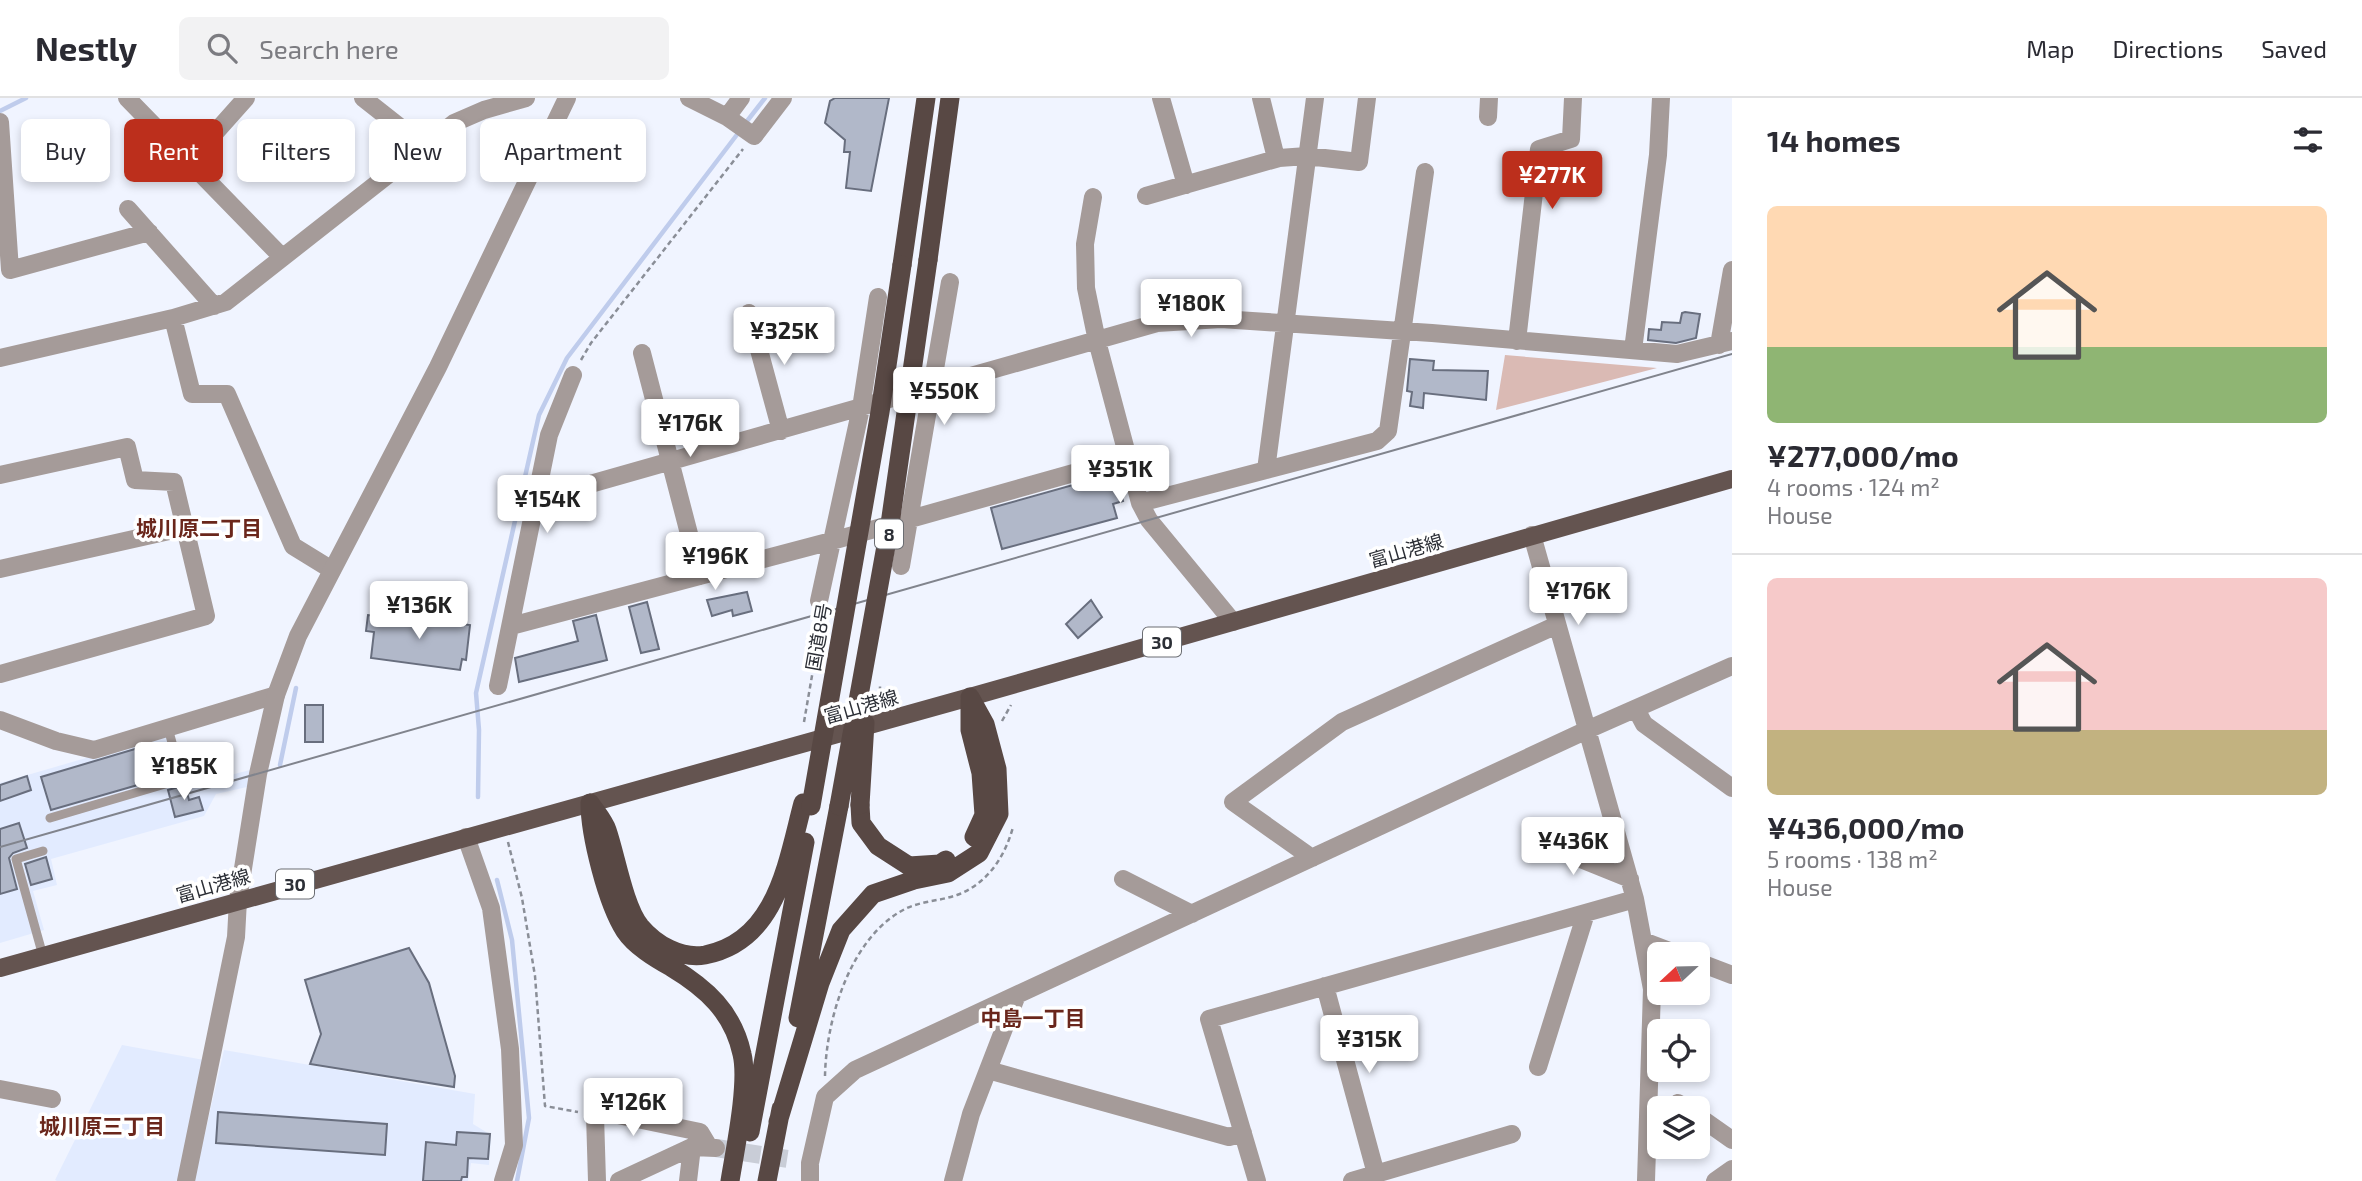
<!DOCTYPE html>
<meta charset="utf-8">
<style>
:root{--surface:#fff;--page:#f2f2f3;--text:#2b2b33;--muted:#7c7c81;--line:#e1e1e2;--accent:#bc2f1c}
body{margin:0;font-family:"Exo 2","Noto Sans JP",sans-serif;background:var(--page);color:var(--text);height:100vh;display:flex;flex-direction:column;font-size:26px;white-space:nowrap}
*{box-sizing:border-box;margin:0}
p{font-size:23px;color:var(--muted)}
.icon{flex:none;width:38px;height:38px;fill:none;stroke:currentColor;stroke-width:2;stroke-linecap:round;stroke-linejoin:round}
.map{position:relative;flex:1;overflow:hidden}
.details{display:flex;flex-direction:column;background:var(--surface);width:630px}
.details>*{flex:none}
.hud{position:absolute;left:21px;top:21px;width:665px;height:63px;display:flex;gap:14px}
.needle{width:46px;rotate:248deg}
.buttons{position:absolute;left:1647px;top:844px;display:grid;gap:14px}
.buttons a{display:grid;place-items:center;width:63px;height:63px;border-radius:10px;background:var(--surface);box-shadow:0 4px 10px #0003;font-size:35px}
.price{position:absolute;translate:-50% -60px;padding:0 16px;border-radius:7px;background:#fff;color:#222;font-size:23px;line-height:46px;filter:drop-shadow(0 2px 4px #0008)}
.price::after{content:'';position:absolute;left:50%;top:42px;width:21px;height:16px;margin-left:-10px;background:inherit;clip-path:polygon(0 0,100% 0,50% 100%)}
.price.active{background:var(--accent);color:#fff}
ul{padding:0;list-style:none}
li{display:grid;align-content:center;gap:14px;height:371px;padding:0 35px}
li+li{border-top:2px solid var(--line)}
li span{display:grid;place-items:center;height:217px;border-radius:10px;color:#555}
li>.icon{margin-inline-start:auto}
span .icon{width:126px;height:126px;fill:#fffc;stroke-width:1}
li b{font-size:30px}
h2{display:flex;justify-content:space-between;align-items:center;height:84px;padding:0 35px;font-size:30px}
.chip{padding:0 24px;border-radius:10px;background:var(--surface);box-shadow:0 4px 10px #0003;font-size:24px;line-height:63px}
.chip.active{background:var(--accent);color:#fff}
header{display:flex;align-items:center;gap:42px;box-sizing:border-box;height:98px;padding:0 35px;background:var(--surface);border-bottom:2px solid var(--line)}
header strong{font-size:33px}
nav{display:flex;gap:38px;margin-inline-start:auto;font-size:24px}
.search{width:490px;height:63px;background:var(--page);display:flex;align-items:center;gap:18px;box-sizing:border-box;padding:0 24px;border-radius:10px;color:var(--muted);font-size:26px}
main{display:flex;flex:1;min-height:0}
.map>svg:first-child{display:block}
</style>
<header>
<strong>Nestly</strong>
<div class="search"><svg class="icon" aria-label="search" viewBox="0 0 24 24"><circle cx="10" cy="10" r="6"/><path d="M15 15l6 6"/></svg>Search here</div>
<nav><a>Map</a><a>Directions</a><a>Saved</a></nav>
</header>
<main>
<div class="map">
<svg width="1732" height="1083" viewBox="0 0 1732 1083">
<rect width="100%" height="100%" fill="#f0f4ff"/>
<path fill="#e2ebff" d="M172 635 188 688 250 672 247 689 216 696 204 718 51 761 57 787 33 793 44 832 0 845V685Z
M122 947 204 962 178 1083H57L55 1082Z
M224 952 475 996 473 1026 491 1037 489 1067 471 1065 468 1083H194Z"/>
<path fill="#dabab4" d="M1505 257 1657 270 1496 312Z"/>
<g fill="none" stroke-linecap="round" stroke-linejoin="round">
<path stroke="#bfccec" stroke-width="4.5" d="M0 13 26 0
M744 27 765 0
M280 667 296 590
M478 699 479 632 476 595 539 317 567 260 739 34
M497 782 512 842 529 1020 517 1083"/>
</g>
<path fill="#b1b8c9" stroke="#686e7e" stroke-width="2" d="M835 0H889L871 93 846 90 850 54H844L845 42 825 25 830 3Z
M1685 214 1700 216 1696 240 1676 245 1648 242 1649 231 1661 232 1662 224 1680 225 1682 215Z
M1410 261 1434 263 1433 272 1488 273 1486 302 1424 295 1423 310 1410 308 1412 294 1407 293Z
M1105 378 1108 390 1119 387 1123 403 1113 406 1117 420 1002 451 991 410Z
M747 494 752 513 733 518 732 512 712 518 707 502Z
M1091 502 1102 519 1078 540 1066 526Z
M647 504 659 551 641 555 629 509Z
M377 515 470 527 466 562 462 561 460 572 371 560 374 534 366 533 368 517 377 518Z
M596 517 607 562 519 584 515 560 578 543 573 523Z
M305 607H323V644H305Z
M145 648 155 682 51 712 41 679Z
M27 678 31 692 0 703V687Z
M185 687 189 702 199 699 203 712 175 719 168 692Z
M19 725 27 750 13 755 9 760 17 791 0 796V731Z
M46 759 52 781 31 787 25 766Z
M409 850 429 885 455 978 454 989 310 966 321 936 305 882Z
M218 1014 387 1026 385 1057 216 1045Z
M457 1034 490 1036 488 1061 468 1060 467 1079H462L461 1083H423L426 1044 456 1047Z"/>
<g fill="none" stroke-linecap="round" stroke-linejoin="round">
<path stroke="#c9cdd7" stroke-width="18" stroke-dasharray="18 9" stroke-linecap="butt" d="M716 1050 794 1062"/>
<path stroke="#8a8e97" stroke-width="2.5" stroke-dasharray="5 3.5" stroke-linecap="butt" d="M581 262 591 245 743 51
M880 602V588
M1002 623 1011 607
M804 624 818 543 824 544
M508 744 522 800 535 878 545 1008 578 1014
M825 978C826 922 850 839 905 811 921 803 940 803 957 797 987 786 1005 759 1013 729"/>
<path stroke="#a59b99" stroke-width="9" d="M50 720 182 681 168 630
M43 858 16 761 43 753"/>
<path stroke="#a59b99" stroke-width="18" d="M127 0 281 158
M363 0 424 48
M689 0 727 19 754 38 783 0
M1161 0 1186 87
M1261 0 1276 60
M727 19 741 0
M1488 19 1489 0
M0 24 10 172 149 134
M189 64 246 0
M1146 98 1279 60 1307 58 1359 64 1367 0
M1093 99 1085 146 1086 190 1097 243 1140 405 1149 422 1233 524
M128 111 214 208
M749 215 781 333
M173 220 192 296H227L293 448 332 472
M1517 243 1539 51 1571 41 1573 0
M1719 247 1732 172
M1633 252 1658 57 1661 0
M642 255 700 478
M0 260 173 220 226 204 454 25 484 12 526 0
M1266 372 1315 0
M0 377 127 349 135 382 174 384 206 518 0 576
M534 402 1157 225 1221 221 1432 235 1677 256 1732 243
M1140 405 1377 343 1388 333 1425 74
M1532 437 1635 801 1652 891 1646 1083
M901 468 950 184
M0 471 187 429
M819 503 861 310 878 199
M511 528 839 441 1127 360
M498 588 549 337 573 277
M1636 611 1644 626 1732 690
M0 622 56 643 94 652 276 597
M466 739 491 810 510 951 514 1047 503 1083
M1531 741 1630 781
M1312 760 1233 704 1342 624 1557 527
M1123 781 1192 816
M1643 843 1677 856
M1698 864 1732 877
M1325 888 1376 1076
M1538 969 1586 815
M988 972 1229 1039 1243 1035
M0 991 52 1001
M1678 1005 1685 1010
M1698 1018 1732 1042
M186 1083 236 839 238 802
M597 1083 595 1017 613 1016 700 1034 709 1049
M619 1083 692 1049 716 1050
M688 1083 692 1049
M810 1083V1065L825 999 855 972 1587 632 1732 568
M953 1083 971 1016 1017 897
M1257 1083 1209 921 1635 801
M1352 1083 1512 1036
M1715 1083 1732 1071"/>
<path stroke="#a59b99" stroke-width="18" d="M238 802 258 676 276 597 298 538 438 269 567 0"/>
<path stroke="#645450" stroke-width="18" d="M0 870 970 599 1732 381"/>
<path stroke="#584844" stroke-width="19" d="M928 162 950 0
M902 167 926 0
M970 602V632L981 675 984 717 974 739
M590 705C590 737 607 805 625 833 635 848 655 860 671 869 706 890 733 914 742 956 749 985 735 1052 730 1083
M590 705C596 714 604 723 607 732 616 758 624 808 640 828 656 847 681 861 705 857 777 843 787 765 803 705
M860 707 861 725 878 748 909 768 940 766 946 762
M798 920 839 708
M778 1024 820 885 841 832 873 796 914 782 948 775 979 755 999 716 997 671 985 626 970 599
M750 1034 805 744
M767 1083 781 1011"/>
<path stroke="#81848d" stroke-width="2" d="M0 749 1732 256"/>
<path stroke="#584844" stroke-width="19" d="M860 707 865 625
M811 708 880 314 902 167
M839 708 890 426 928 162"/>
</g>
<g text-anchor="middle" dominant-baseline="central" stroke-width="7" stroke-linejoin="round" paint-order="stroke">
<g fill="#fff" stroke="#6b6d72" stroke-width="2">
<rect x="875" y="421.5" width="28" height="29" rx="5"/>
<rect x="1143" y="529.5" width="38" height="29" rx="5"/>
<rect x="276" y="771.5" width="38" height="29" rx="5"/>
</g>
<g font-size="18" font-weight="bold" fill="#2c2f36">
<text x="889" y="436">8</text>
<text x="1162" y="544">30</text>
<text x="295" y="786">30</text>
</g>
<g font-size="19" fill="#2c2f36" stroke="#fff">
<text transform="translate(1406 452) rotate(-16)">富山港線</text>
<text transform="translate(818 539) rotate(-80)">国道8号</text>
<text transform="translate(861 608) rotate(-16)">富山港線</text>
<text transform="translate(213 787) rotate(-16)">富山港線</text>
</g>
<g font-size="21" font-weight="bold" fill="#6a261b" stroke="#fff">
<text x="199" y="429">城川原二丁目</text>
<text x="1033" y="919">中島一丁目</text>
<text x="102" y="1027">城川原三丁目</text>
</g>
</g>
</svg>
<div class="buttons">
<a><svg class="needle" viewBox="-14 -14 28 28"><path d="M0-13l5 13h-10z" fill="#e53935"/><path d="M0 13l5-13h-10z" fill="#7c7c81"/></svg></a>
<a><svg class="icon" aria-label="locate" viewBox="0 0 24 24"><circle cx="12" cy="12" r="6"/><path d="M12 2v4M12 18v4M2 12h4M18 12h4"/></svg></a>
<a><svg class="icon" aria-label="layers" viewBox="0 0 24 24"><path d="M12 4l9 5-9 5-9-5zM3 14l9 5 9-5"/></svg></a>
</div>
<b class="price active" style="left:1552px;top:113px">¥277K</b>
<b class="price" style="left:1191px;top:241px">¥180K</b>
<b class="price" style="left:784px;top:269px">¥325K</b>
<b class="price" style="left:944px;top:329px">¥550K</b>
<b class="price" style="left:690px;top:361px">¥176K</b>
<b class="price" style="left:1120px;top:407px">¥351K</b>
<b class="price" style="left:547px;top:437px">¥154K</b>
<b class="price" style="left:715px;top:494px">¥196K</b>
<b class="price" style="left:1578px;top:529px">¥176K</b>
<b class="price" style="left:419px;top:543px">¥136K</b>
<b class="price" style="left:184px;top:704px">¥185K</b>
<b class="price" style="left:1573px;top:779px">¥436K</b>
<b class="price" style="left:1369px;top:977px">¥315K</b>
<b class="price" style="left:633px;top:1040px">¥126K</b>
<div class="hud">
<a class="chip">Buy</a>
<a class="chip active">Rent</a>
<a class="chip">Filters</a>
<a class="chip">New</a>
<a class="chip">Apartment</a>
</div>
</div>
<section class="details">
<h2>14 homes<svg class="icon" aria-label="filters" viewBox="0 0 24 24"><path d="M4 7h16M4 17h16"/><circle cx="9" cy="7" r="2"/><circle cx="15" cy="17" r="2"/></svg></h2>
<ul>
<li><span style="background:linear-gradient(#ffd9b3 65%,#8fb573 0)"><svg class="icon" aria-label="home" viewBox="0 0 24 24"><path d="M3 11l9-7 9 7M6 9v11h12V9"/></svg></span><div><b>¥277,000/mo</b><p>4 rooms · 124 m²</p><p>House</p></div></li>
<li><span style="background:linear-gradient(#f6c9c9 70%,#c2b280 0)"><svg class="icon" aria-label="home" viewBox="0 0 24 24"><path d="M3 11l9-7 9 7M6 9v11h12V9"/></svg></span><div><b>¥436,000/mo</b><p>5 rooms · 138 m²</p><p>House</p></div></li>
</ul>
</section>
</main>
